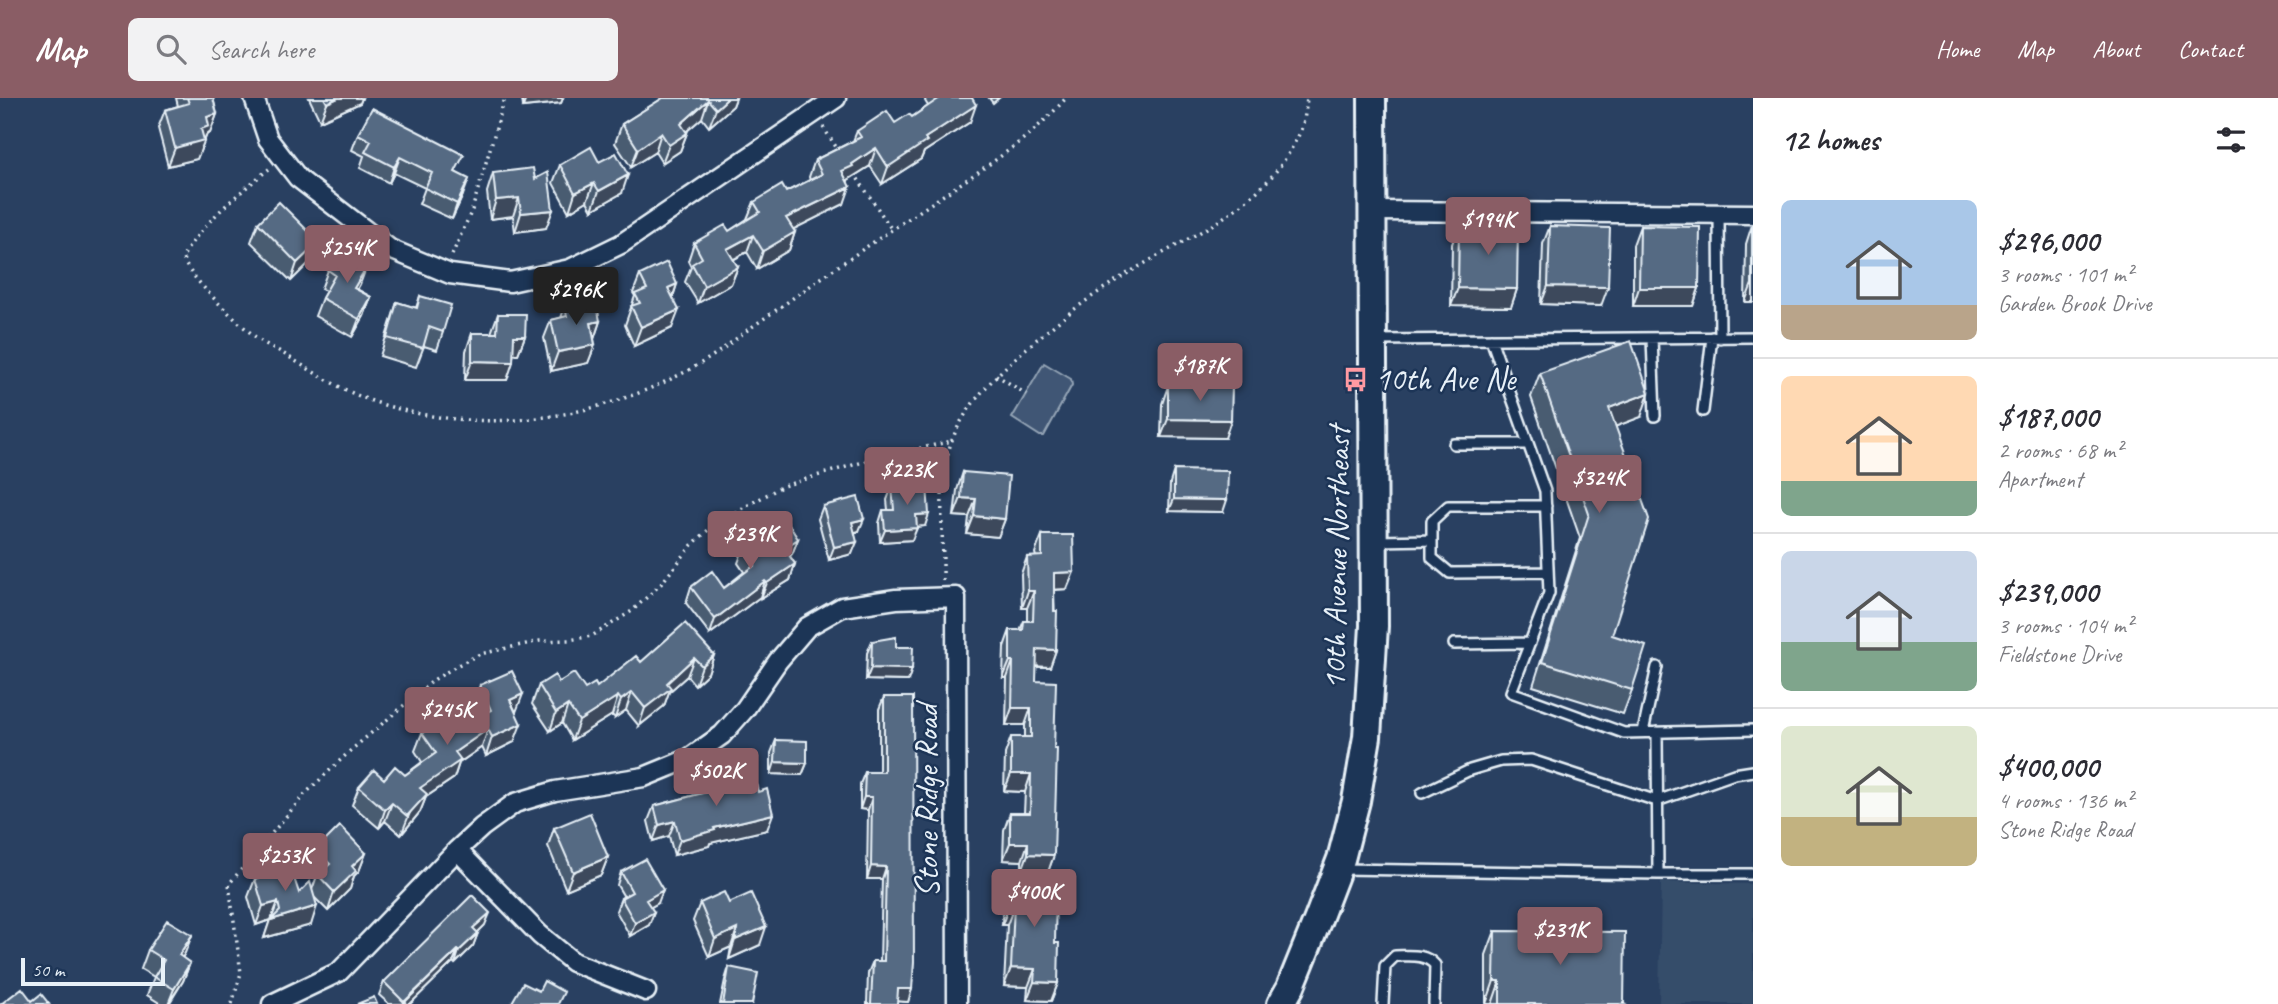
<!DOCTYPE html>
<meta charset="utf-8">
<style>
:root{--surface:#fff;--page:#f2f2f3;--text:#2b2b33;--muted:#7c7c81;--line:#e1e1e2;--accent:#8a5d65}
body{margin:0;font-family:Caveat,sans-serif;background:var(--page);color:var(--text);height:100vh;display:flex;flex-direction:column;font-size:26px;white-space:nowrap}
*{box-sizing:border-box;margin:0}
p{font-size:23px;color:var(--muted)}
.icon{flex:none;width:38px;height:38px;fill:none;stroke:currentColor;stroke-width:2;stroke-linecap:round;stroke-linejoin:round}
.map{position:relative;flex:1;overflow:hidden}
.drawer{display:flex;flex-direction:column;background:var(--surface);width:525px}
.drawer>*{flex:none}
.scale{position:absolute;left:21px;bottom:18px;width:144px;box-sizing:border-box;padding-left:7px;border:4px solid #e8f1f8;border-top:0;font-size:19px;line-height:24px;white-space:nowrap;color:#e8f1f8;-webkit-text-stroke:5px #1d3557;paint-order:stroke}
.price{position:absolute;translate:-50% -60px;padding:0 16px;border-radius:7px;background:var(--accent);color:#fff;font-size:23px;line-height:46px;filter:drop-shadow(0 2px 4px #0008)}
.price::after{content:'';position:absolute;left:50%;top:42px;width:21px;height:16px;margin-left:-10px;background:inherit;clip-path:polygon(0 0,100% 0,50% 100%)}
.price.active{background:#222;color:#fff}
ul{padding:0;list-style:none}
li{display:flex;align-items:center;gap:21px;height:175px;padding:0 28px}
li+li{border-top:2px solid var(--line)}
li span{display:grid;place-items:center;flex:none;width:196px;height:140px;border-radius:10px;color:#555}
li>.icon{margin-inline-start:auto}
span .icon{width:84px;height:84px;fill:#fffc;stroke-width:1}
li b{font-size:30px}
h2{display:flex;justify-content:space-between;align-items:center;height:84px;padding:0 28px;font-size:30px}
header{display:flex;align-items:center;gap:42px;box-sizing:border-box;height:98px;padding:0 35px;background:var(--accent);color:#fff}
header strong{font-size:33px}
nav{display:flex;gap:38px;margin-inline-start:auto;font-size:24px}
.search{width:490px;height:63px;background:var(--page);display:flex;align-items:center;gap:18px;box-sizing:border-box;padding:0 24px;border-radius:10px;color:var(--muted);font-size:26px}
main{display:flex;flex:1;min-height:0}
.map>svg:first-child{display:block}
</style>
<header>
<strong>Map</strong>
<div class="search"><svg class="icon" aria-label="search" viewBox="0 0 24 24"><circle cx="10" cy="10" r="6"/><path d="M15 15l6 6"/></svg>Search here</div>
<nav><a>Home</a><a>Map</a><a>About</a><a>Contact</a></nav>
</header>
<main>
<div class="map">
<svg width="1753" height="906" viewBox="0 0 1753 906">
<rect width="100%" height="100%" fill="#294061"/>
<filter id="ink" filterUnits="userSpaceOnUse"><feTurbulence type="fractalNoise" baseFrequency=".0143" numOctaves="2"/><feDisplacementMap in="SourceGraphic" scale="14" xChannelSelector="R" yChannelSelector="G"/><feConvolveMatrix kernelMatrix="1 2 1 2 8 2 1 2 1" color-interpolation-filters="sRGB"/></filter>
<g filter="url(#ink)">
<path fill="#364d6b" d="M1661 784 1753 786V906H1659Z"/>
<path fill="#415774" stroke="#94a4b6" stroke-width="2" d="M1044 265 1071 281 1072 287 1044 338H1040L1012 320Z"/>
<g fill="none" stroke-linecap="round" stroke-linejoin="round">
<defs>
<path id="lane" d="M1719 116 1720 240
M1652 240 1655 318
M1491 241 1545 393 1549 495 1511 594 1624 635 1753 632
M1375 242 1753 239
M1703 313 1712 239
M1454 346H1528
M1546 408H1448L1432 423V460L1450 475 1548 474
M1377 443 1431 442
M1454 546 1530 545
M1643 634 1657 569
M1657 634 1658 776
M1422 695 1470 672 1501 663 1531 662 1657 703 1734 676 1753 673
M1342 771 1658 776H1753
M1383 906 1385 868 1395 858C1409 858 1425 855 1435 867L1434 906"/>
<path id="street" d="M254 0 268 41 298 80 390 151 450 176 510 184 570 171 621 146 836 0
M1373 113 1753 116
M457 752 540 837 573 864 646 893
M272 906 339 874 457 752 482 729 515 705 555 693 644 679 688 661 722 637 745 611 778 563 807 529 842 509 896 501 956 499 957 906"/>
<path id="secondary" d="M1281 906 1290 890 1318 821 1341 761 1356 703 1367 639 1374 528 1372 0"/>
</defs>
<use href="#lane" stroke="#e8f1f8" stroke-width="14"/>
<use href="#street" stroke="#e8f1f8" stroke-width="23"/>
<use href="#secondary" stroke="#e8f1f8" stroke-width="32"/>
<path stroke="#e8f1f8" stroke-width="3.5" stroke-dasharray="2 5" stroke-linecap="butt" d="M823 29 840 55
M269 71C241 93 199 128 183 159 183 174 246 233 261 243 267 247 273 250 279 253 309 271 340 292 372 303 482 341 604 322 703 264 718 255 732 244 746 233 781 209 815 184 850 160 884 137 917 115 951 92 993 64 1032 39 1066 0
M854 75 892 132
M452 157 472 112 505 0
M996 277 1026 296
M943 482C944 436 936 389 951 345 962 314 987 286 1011 264 1046 232 1084 202 1125 177 1183 141 1252 115 1289 55 1294 46 1300 36 1303 26 1305 18 1306 9 1307 0
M232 906 241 875 229 786 305 696 350 653 435 581 458 567 480 556 540 543 569 542 592 538 632 513 661 486 692 447 717 424 783 388 873 361 952 343"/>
<use href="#lane" stroke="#1d3557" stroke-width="9"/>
<use href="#street" stroke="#1d3557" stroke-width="18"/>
<use href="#secondary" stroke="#1d3557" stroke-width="26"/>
</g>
<path fill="#495b71" stroke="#e8f1f8" stroke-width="2" d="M176 0H213L217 16 210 35 207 36 197 61 168 68 158 30 165 12 178 8Z
M309 0H362L360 5 320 23Z
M522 0H563L561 5 523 9Z
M663 0H736L733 8 709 29 702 20 686 34 687 35 680 53 662 65 655 54 631 69 615 45 622 26Z
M926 0H972L970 24 924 54 921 61 882 86 870 68 848 82 844 106 793 131 795 134 789 152 757 171 747 154 733 162 738 169 731 186 698 205 685 184 691 169 688 163 694 145 729 133 747 121 754 104 786 94 810 82 809 79 815 62 853 43 857 33 895 25 912 19 928 8 925 3Z
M989 0H999L993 5Z
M358 36 457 75 463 97 452 121 419 106 425 90 394 75 389 85 360 70 364 58 352 52Z
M599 64 622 95 592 112 587 103 569 114 553 85 560 67Z
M493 75 535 81 546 130 515 134 513 118 490 121 487 94Z
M258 125 312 162 291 183 251 144Z
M1752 127 1753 204H1745L1746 146Z
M1459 128 1517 191 1511 209 1451 208 1452 146Z
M1550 128 1601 208 1541 206 1543 146Z
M1640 128 1699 190 1693 208H1633V147Z
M328 172 360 186 357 191 371 199 364 218 352 239 315 218 322 200 326 193 321 191Z
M640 177 677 186 673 199 672 230 634 248 625 227 635 198 633 195Z
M420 198 443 234 437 252 424 248 416 269 380 258 397 204 416 210Z
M565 208 600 223 594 241 595 247 588 265 551 273 544 240 551 222 561 220Z
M498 216 525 238 518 256H514L507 282H465L466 253 472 235H491Z
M1540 275 1641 319 1616 328 1612 537 1632 592 1623 616 1533 588 1580 440 1531 299Z
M1168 288 1225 340 1161 339 1162 306Z
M1174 372 1223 414 1169 413 1170 385Z
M963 374 1005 421 998 439 967 436 969 419 954 418 957 392Z
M892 389 925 428 916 429 912 442 880 444 879 425 883 412H888L887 402Z
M823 408 859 433 855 435 852 456 829 462 818 421Z
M1042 437 1067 491 1054 492 1056 552 1050 569H1036V583L1054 651V757L1048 774 1022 773V763L1003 762 1004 732 1010 715H1024L1025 694 1004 693 1005 656 1011 639H1025V627H1006L1007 580H1003L1004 549 1010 532H1020L1024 523H1027V510H1022L1021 476 1027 459H1036L1035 455Z
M798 441 792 456 790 458 795 466 790 482 761 500 760 499 710 536 686 505 691 489 724 490 744 474 738 465 744 449Z
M872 543 896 549 908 583 866 582 867 555Z
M714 557 708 575 695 587 687 578 669 594 664 608 639 628 626 612 615 620 612 617 572 642 562 625 550 633 532 606 539 587 559 584 585 591 597 589 641 564Z
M480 587 516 615 514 644 486 658 482 649 459 665 454 680 426 699 420 714 401 737 385 723 379 730 352 707 359 689 384 681 405 677 422 664 415 653 422 635 462 626 479 618 473 606Z
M884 599 912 891 908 904 897 903V906H867L868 875 873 863H880L882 781H867L868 712 860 711V686L865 674H879V611Z
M776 642 807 665 802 677 771 676V655Z
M717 685 767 732 710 745 709 748 674 757 669 738 653 743 648 723 654 708 714 692Z
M554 730 608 759 601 777 566 792 548 748Z
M316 752 366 755 359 773 354 778 350 791 328 813 314 799 311 827 264 840 270 822 256 827 248 799 255 781 299 795 312 792 317 778 309 770Z
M621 774 658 805 651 809 649 827 630 838 616 813 621 800 624 799 617 787Z
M1010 775 1035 793 1055 845 1058 885 1051 903 1027 902 1028 889 1004 888 1007 827H1002L1003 793Z
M700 805H729L760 847 729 861 731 849 709 859 693 823Z
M485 827 477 835H478L473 848 455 866 453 864 410 906H389L379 897 384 884Z
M1495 833 1624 906H1486V857Z
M192 837 182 860 190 865 183 883 169 906H161L147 897 154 879 141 871 148 852Z
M729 869 752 906H720L725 882Z"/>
<path fill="#3c4a5c" stroke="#e8f1f8" stroke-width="2" d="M338 0H362L360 5 320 23 327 5Z
M526 0H563L561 5 523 9Z
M728 0H736L733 8 709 29 716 11Z
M708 2 702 20 675 43 687 35 680 53 662 65 669 47 681 26Z
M976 7 970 24 924 54 921 61 882 86 888 69 925 40Z
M217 16 210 35 207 36 197 61 168 68 175 50 201 31 207 19Z
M661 35 655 54 631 69 638 51Z
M876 50 870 68 848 82 847 85 842 73Z
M400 59 394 75 389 85 394 69Z
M628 77 622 95 592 112 599 93Z
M469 81 463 97 452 121 457 106Z
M594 85 587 103 569 114 575 95Z
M850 89 844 106 780 138 786 120Z
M519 100 513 118 490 121 496 102Z
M553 112 546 130 515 134 521 115Z
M795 134 789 152 757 171 763 153Z
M753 137 747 154 721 168 727 151Z
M319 144 312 162 291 183 297 165Z
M367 168 360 186 348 208 354 190Z
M738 169 731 186 698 205 704 188Z
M677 186 671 204 668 190Z
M1752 186H1753V204H1745Z
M1548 188 1608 189 1601 208 1541 206Z
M1458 190 1517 191 1511 209 1451 208Z
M1639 190H1699L1693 208H1633Z
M371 199 364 218 352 239 359 221Z
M679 212 672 230 634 248 641 229Z
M600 223 594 241 591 225Z
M514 238H525L518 256H507Z
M595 247 588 265 551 273 558 254Z
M472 263 513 264 507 282H465Z
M1649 295 1641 319 1601 334 1609 310Z
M1168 321 1231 322 1225 340 1161 339Z
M961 400 976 401 969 419 954 418Z
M1174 401 1227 402 1223 414 1169 413Z
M929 416 925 428 911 429 916 417Z
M974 418 1005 421 998 439 967 436Z
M864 421 859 433 848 436 852 424Z
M917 430 912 442 880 444 885 432Z
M798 441 792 456 779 465 784 450Z
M857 444 852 456 829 462 834 449Z
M795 466 790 482 761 500 767 485Z
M1074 474 1067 491 1047 492 1054 475Z
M765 483 760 499 710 536 715 521Z
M1028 493H1034L1027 510H1022Z
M1037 551 1056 552 1050 569 1031 568Z
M714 557 708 575 695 587 702 568Z
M694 560 687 578 669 594 664 608 639 628 645 610 667 585Z
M1010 563H1013L1007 580H1003Z
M871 570 912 571 908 583 866 582Z
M632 594 626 612 615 620 621 602Z
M523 596 516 614 510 602Z
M618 598 612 617 572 642 579 623Z
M568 607 562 625 550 633 556 615Z
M1012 610H1031L1025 627H1006Z
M521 626 514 644 486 658 492 639Z
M488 631 482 649 459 665 454 680 426 699 420 714 401 737 420 690 455 654Z
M775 664 807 665 802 677 771 676Z
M1011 676H1031L1025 694 1004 693Z
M864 699H872L868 712 860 711Z
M392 705 385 723 379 730 385 712Z
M773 716 767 732 710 745 709 748 674 757 680 742 714 730Z
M675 723 669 738 653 743 659 727Z
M1010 745H1028L1022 763 1003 762Z
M366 755 359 773 354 778 350 791 328 813 334 794 352 768Z
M1028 756 1054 757 1048 774 1022 773Z
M608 759 601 777 566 792 573 774Z
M871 768 886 769 882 781H867Z
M663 792 658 805 642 814 646 802Z
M278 804 271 822 317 808 311 827 264 840 270 822 256 827 263 808Z
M1009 808H1014L1007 827H1002Z
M654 814 649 827 630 838 635 825Z
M490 815 485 827 469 843 473 830Z
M766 829 760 847 729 861 735 842Z
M737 831 731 849 709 859 715 841Z
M478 835 473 848 455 866 459 853Z
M192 837 185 855 172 876 179 857Z
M458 852 453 864 410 906H403Z
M190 865 183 883 168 906 174 891Z
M1011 870 1035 871 1028 889 1004 888Z
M1494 883H1500L1492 906H1486Z
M1034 884 1058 885 1051 903 1027 902Z
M898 891H912L908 904 893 903Z"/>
<path fill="#556a83" stroke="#e8f1f8" stroke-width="2" d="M187 0H213L217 16 207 19 209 28 201 31 204 42 175 50 165 12 189 5Z
M324 0H338L327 5Z
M663 0H728L716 11 708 2 681 26 687 35 669 47 661 35 638 51 622 26Z
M940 0H972L976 7 925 40 927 43 888 69 876 50 852 66 853 68 842 73 850 89 786 120 795 134 763 153 753 137 727 151 738 169 704 188 692 166 702 160 694 145 725 127 729 133 760 114 754 104 782 87 786 94 822 76 815 62 861 39 857 33 887 13 895 25 909 16 912 19Z
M372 10 464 57 455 74 469 81 457 106 425 90 432 75 400 59 394 69 365 54 371 43 358 36Z
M591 49 599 64 616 55 628 77 599 93 594 85 575 95 560 67Z
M533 70 535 81 548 74 553 112 521 115 519 100 496 102 493 75Z
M279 104 319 144 297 165 258 125Z
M1752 127H1753V186H1752Z
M1459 128 1518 129 1517 191 1458 190Z
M1550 128 1610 130 1608 189 1548 188Z
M1640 128 1700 129 1699 190H1639Z
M340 152 367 168 354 190 371 199 359 221 322 200 335 177 328 172Z
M667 164 677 186 668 190 679 212 641 229 631 208 640 205 635 196 647 191 640 177Z
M420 198 451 207 443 234 429 229 423 250 387 240 397 204 417 210Z
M596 202 600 223 591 225 595 247 558 254 551 222 567 218 565 208Z
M498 216H526L525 238H514L513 264 472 263V235H497Z
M1631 243 1649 295 1609 310 1649 421 1612 537 1646 548 1632 592 1542 564 1589 416 1540 275Z
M1168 288 1232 289 1231 322 1168 321Z
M1174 372 1228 373 1227 402 1174 401Z
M963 374 1009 378 1005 421 974 418 976 401 961 400Z
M927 387 929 416 916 417 917 430 885 432 883 412H894L892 389Z
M858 399 864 421 852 424 857 444 834 449 823 408Z
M786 422 798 441 784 450 795 466 767 485 765 483 715 521 691 489 712 473 724 490 755 467 744 449Z
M1042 437H1073L1074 474 1054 475V513H1057L1056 552 1037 551 1036 583 1056 584 1054 651H1057L1054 757 1028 756V745H1010V715H1030L1031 676H1011V639H1031V610H1012L1013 563H1010V532H1023L1024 523H1033L1034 493H1028L1027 459 1042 458Z
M685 525 714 557 702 568 694 560 667 585 671 590 645 610 632 594 621 602 618 598 579 623 568 607 556 615 539 587 555 577 559 584 574 575 585 591 595 585 597 589 636 558 641 564Z
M896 539V549H913L912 571 871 570 872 543Z
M512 573 523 596 510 602 521 626 492 639 488 631 455 654 461 662 420 690 427 696 407 718 392 705 385 712 359 689 374 672 384 681 395 668 405 677 436 655 422 635 453 613 462 626 491 612 480 587Z
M884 599H913L914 864 912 891H898L897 906H871L873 863H884L886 769 871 768 872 699H864L865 674H884Z
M776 642 807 643V665L775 664Z
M754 677 758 694 767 691 773 716 714 730 715 732 680 742 675 723 659 727 654 708 718 691 717 685Z
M590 715 608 759 573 774 554 730Z
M340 728 366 755 352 768 356 773 334 794 318 777 330 766 316 752Z
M645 761 663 792 646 802 654 814 635 825 621 800 632 794 621 774Z
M291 771 299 795 310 784 317 808 271 822 280 813 278 804 263 808 255 781Z
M1010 775H1036L1035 793 1056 794 1055 845H1059L1058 885 1034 884 1035 871 1011 870 1014 808H1009Z
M724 794 729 805 751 795 766 829 735 842 737 831 715 841 700 805Z
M472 797 490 815 473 830 478 835 459 853 458 852 404 904 384 884Z
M167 822 192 837 179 857 190 865 174 891 154 879 164 862 148 852Z
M1495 833 1625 834 1624 906H1500V883H1494Z
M729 869 758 875 752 906H723Z
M544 883 564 894 558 906H511L523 885 539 893Z
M22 890 32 903 41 896 49 906H1Z
M374 899 377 906H357Z"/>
</g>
<defs>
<symbol id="bus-bare" viewBox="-9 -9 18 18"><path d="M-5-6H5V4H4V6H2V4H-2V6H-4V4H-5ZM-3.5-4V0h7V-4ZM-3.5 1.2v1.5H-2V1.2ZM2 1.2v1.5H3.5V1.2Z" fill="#ff9aa2" stroke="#1d3557" stroke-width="2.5" paint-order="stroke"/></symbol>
</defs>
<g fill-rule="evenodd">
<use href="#bus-bare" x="1338" y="264" width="35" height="35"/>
</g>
<g text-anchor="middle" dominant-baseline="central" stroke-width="5" stroke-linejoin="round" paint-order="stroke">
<g font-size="33" fill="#e8f1f8" stroke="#1d3557" text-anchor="start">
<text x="1375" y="281">10th Ave Ne</text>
</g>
<g font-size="33" fill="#e8f1f8" stroke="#1d3557">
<text transform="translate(1336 460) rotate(-89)">10th Avenue Northeast</text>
<text transform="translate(927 703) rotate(-90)">Stone Ridge Road</text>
</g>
</g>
</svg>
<div class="scale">50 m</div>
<b class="price" style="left:1488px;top:159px">$194K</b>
<b class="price" style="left:347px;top:187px">$254K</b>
<b class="price active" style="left:576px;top:229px">$296K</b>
<b class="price" style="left:1200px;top:305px">$187K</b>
<b class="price" style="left:907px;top:409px">$223K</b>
<b class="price" style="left:1599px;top:417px">$324K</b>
<b class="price" style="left:750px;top:473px">$239K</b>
<b class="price" style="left:447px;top:649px">$245K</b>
<b class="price" style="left:716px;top:710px">$502K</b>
<b class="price" style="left:285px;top:795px">$253K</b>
<b class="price" style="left:1034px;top:831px">$400K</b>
<b class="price" style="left:1560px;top:869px">$231K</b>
</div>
<section class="drawer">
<h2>12 homes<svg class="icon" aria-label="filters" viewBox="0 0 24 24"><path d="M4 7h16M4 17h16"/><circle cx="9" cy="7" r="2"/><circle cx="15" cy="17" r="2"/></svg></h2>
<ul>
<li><span style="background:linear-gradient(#a9c7e8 75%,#b9a48a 0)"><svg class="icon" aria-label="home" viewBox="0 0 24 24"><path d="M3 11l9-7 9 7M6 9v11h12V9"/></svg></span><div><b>$296,000</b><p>3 rooms · 101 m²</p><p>Garden Brook Drive</p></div></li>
<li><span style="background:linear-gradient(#ffd9b3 75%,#7fa58c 0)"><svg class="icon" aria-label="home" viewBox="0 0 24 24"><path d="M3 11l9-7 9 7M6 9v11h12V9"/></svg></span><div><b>$187,000</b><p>2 rooms · 68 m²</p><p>Apartment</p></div></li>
<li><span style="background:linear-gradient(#c9d6e8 65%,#7fa58c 0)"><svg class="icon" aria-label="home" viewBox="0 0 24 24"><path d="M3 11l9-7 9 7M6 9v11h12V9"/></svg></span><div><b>$239,000</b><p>3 rooms · 104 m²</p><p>Fieldstone Drive</p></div></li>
<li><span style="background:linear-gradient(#dfe7d0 65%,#c2b280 0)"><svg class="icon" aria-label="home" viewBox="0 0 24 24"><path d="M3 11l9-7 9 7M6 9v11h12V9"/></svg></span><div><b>$400,000</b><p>4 rooms · 136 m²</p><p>Stone Ridge Road</p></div></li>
</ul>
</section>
</main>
